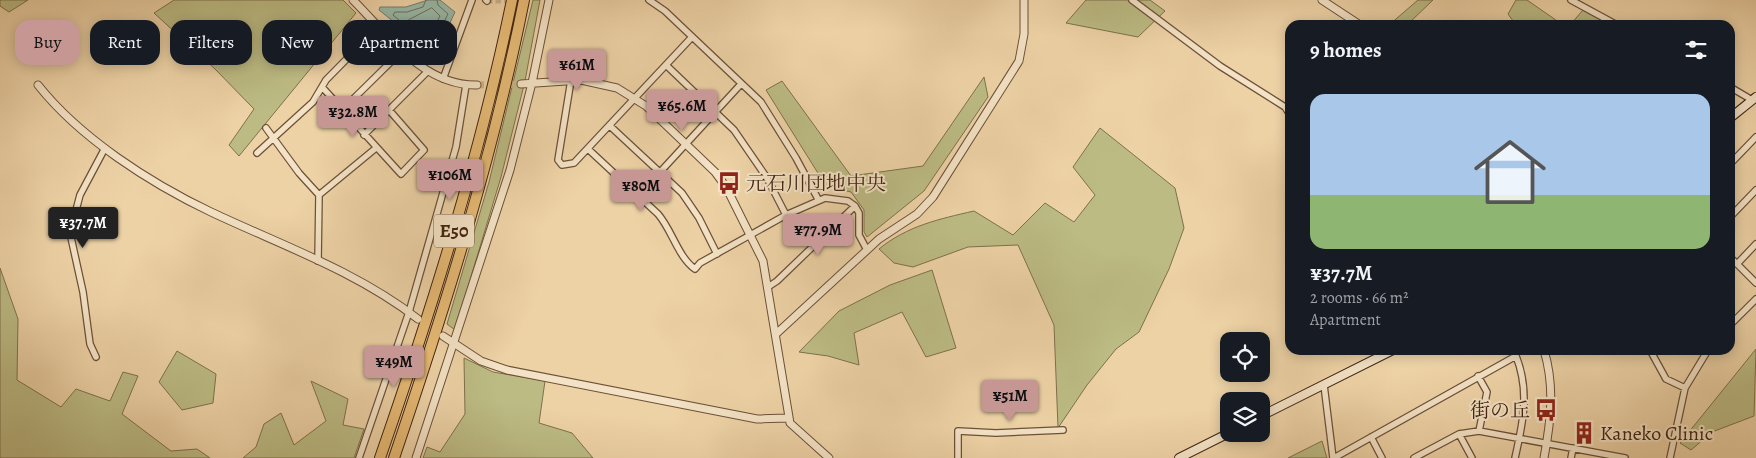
<!DOCTYPE html>
<meta charset="utf-8">
<style>
:root{--surface:#171b24;--page:#242831;--text:#f1f3f6;--muted:#9ea1a6;--accent:#c59692}
body{margin:0;font-family:Alegreya,"Noto Serif JP",serif;background:var(--page);color:var(--text);height:100vh;display:flex;flex-direction:column;font-size:19px;white-space:nowrap}
*{box-sizing:border-box;margin:0}
p{font-size:16px;color:var(--muted)}
.icon{flex:none;width:28px;height:28px;fill:none;stroke:currentColor;stroke-width:2;stroke-linecap:round;stroke-linejoin:round}
.map{position:relative;flex:1;overflow:hidden}
.sheet{position:absolute;left:1285px;top:20px;width:450px;height:335px;display:flex;flex-direction:column;background:var(--surface);border-radius:15px;box-shadow:0 2px 12px #0003}
.sheet>*{flex:none}
.guide{position:absolute;left:15px;top:20px;width:475px;height:45px;display:flex;gap:10px}
.controls{position:absolute;left:1220px;top:332px;display:grid;gap:10px}
.controls a{display:grid;place-items:center;width:50px;height:50px;border-radius:10px;background:var(--surface);box-shadow:0 2px 12px #0003;font-size:25px}
.price{position:absolute;translate:-50% -42px;padding:0 11px;border-radius:5px;background:var(--accent);color:#111;font-size:16px;line-height:32px;filter:drop-shadow(0 1px 2px #0008)}
.price::after{content:'';position:absolute;left:50%;top:30px;width:15px;height:11px;margin-left:-8px;background:inherit;clip-path:polygon(0 0,100% 0,50% 100%)}
.price.active{background:#222;color:#fff}
ul{padding:0;list-style:none}
li{display:grid;align-content:center;gap:10px;height:265px;padding:0 25px}
li span{display:grid;place-items:center;height:155px;border-radius:15px;color:#555}
li>.icon{margin-inline-start:auto}
span .icon{width:90px;height:90px;fill:#fffc;stroke-width:1}
li b{font-size:21px}
h2{display:flex;justify-content:space-between;align-items:center;height:60px;padding:0 25px;font-size:21px}
.tag{padding:0 18px;border-radius:15px;background:var(--surface);box-shadow:0 2px 12px #0003;font-size:18px;line-height:45px}
.tag.active{background:var(--accent);color:#111}
.map>svg:first-child{display:block}
</style>
<div class="map">
<svg width="1756" height="458" viewBox="0 0 1756 458">
<rect width="100%" height="100%" fill="#edd2a6"/>
<filter id="stains"><feTurbulence type="fractalNoise" baseFrequency=".004" numOctaves="4"/><feColorMatrix values="0 0 0 0 .2 0 0 0 0 .09 0 0 0 0 .02 0 0 0 .5 -.17"/></filter>
<radialGradient id="worn" r=".72"><stop offset=".6" stop-color="#630" stop-opacity="0"/><stop offset="1" stop-color="#630" stop-opacity=".3"/></radialGradient>
<path fill="#bcbb84" stroke="#7f704c" d="M0 0H28L9 12 0 6Z
M174 0H343L356 13 239 156 229 145 254 109 215 69 154 13Z
M533 0H540L525 81 501 177 455 330 447 324 489 182Z
M1086 0H1150L1165 11 1138 37 1066 23Z
M1418 0H1433L1407 25H1389Z
M1516 0H1527L1563 25H1516L1508 14Z
M1583 10 1610 25H1570Z
M984 77 988 97 924 191 867 237 864 232V210L851 192 826 186 766 90 782 81 851 176 923 166Z
M1100 128 1175 188 1184 228 1169 269 1139 332 1116 349 1087 385 1058 428 1054 325 1018 245 968 247 913 267 894 263 879 249C907 226 939 219 974 211L1013 235 1045 203 1074 222 1095 195 1073 167Z
M0 268 18 319 17 380 61 407 76 389 110 401 123 372 138 376 122 414 171 451 197 449 210 458H0Z
M932 270 956 348 926 357 902 312 854 333 859 365 828 356 799 352 839 311 890 285Z
M1756 349 1754 416 1712 432 1691 450 1680 443Z
M177 351 216 374 213 403 182 410 159 382Z
M464 358 493 372 545 381 539 423 572 433 593 458H423L427 447 440 452 465 414Z
M311 381 348 399 343 425 364 429 354 458H243L256 447 264 424 281 413 294 445 326 421Z
M1322 441 1327 458H1288Z"/>
<path fill="#99b8a6" stroke="#767d6b" d="M428 0H440L455 12 435 55 379 10 380 7H406Z"/>
<g fill="none" stroke-linecap="round" stroke-linejoin="round">
<path stroke="#6e6e5c" stroke-width="1" d="M426 0 423 7 407 12H395L393 15 431 47 448 14 438 5 437 0
M432 8 440 16 429 37 409 20Z"/>
<path stroke="#cbaf89" stroke-width="5.5" stroke-dasharray="5.5 3" stroke-linecap="butt" d="M487 1 522 0"/>
<path stroke="#cbaf89" stroke-width="7" stroke-dasharray="7 3.5" stroke-linecap="butt" d="M477 85 521 84"/>
<defs>
<path id="minor" d="M486 0 487 1
M649 0 665 11 761 102 796 158 818 199
M1132 0 1220 66 1285 107 1290 115
M1571 0 1617 25
M667 66 734 130 767 178 786 215
M443 79 472 0
M571 80 558 160 562 165 574 163 692 37
M322 87 401 174 424 150 390 111
M1730 87 1752 100
M343 109 403 50
M610 126 682 193 699 218 717 254
M266 128 299 173 319 195
M364 135 428 71
M588 149 658 214C672 230 678 257 695 269L700 263 786 215 825 198 848 201 855 206 859 213V235L867 250
M257 153 313 102 326 80 379 26
M1730 164 1756 137
M639 195 741 84
M1730 217 1756 190
M1730 257 1756 283
M318 261 319 195 376 148
M1737 264 1756 244
M768 287 777 281 855 206
M1730 325 1756 299
M1650 350 1666 379 1685 388
M96 357 90 344 83 292 70 233 80 195 105 148
M1478 376 1487 392 1479 431
M1324 385 1333 458
M1459 434 1472 458
M1371 437 1382 458
M359 458 409 312 456 147 466 85
M958 458V431L996 433 1063 430
M1334 458 1516 356C1530 391 1523 423 1515 458
M1414 458 1459 434 1479 431 1625 458
M1571 458 1573 448
M1670 458 1685 388 1708 350"/>
<path id="tertiary" d="M353 0C388 35 423 86 477 85
M1322 0 1360 25
M521 84 581 80 617 88 646 106 715 172 726 187 763 261 790 423 829 458
M38 85C80 138 150 183 211 212 281 245 356 271 418 319
M776 334 879 239 917 214 933 197 1019 61 1024 34V0
M443 336 481 361 507 370 757 419 788 418
M416 458 510 170 532 83 549 0
M1544 458C1551 420 1555 387 1544 350"/>
<path id="secondary" d="M1730 118 1756 97
M1261 416 1393 350
M1179 458 1229 433"/>
<path id="motorway" d="M380 458C432 308 480 156 512 0
M394 458C445 308 493 156 524 0"/>
</defs>
<use href="#minor" stroke="#6d5038" stroke-width="8"/>
<use href="#tertiary" stroke="#6d5038" stroke-width="9"/>
<use href="#secondary" stroke="#422413" stroke-width="10"/>
<use href="#motorway" stroke="#422413" stroke-width="12"/>
<use href="#minor" stroke="#f3e2c5" stroke-width="5.5"/>
<use href="#tertiary" stroke="#f3e2c5" stroke-width="7"/>
<use href="#secondary" stroke="#f3e2c5" stroke-width="8"/>
<use href="#motorway" stroke="#e6b973" stroke-width="10"/>
</g>
<defs>
<symbol id="bus-bare" viewBox="-9 -9 18 18"><path d="M-5-6H5V4H4V6H2V4H-2V6H-4V4H-5ZM-3.5-4V0h7V-4ZM-3.5 1.2v1.5H-2V1.2ZM2 1.2v1.5H3.5V1.2Z" fill="#8f2418" stroke="#f3e2c5" stroke-width="2.5" paint-order="stroke"/></symbol>
<symbol id="building-bare" viewBox="-9 -9 18 18"><path d="M-4-6H4V6H1V3H-1V6H-4ZM-2.5-4.3h1.7v1.8h-1.7ZM.8-4.3h1.7v1.8H.8ZM-2.5-1h1.7V.8h-1.7ZM.8-1h1.7V.8H.8Z" fill="#8f2418" stroke="#f3e2c5" stroke-width="2.5" paint-order="stroke"/></symbol>
</defs>
<g fill-rule="evenodd">
<use href="#bus-bare" x="713" y="167" width="32" height="32"/>
<use href="#bus-bare" x="1530" y="394" width="32" height="32"/>
<use href="#building-bare" x="1568" y="417" width="32" height="32"/>
</g>
<g text-anchor="middle" dominant-baseline="central" stroke-width="4" stroke-linejoin="round" paint-order="stroke">
<rect fill="#f3e2c5" stroke="#775d48" stroke-width="1" x="434" y="214.5" width="40" height="33" rx="4"/>
<g font-size="19" font-weight="bold" fill="#422413">
<text x="454" y="231">E50</text>
</g>
<g font-size="20" fill="#422413" stroke="#f3e2c5" text-anchor="start">
<text x="746" y="183">元石川団地中央</text>
<text x="1530" y="410" text-anchor="end">街の丘</text>
<text x="1600" y="433">Kaneko Clinic</text>
</g>
</g>
<rect width="100%" height="100%" filter="url(#stains)"/>
<rect width="100%" height="100%" fill="url(#worn)"/>
</svg>
<div class="controls">
<a><svg class="icon" aria-label="locate" viewBox="0 0 24 24"><circle cx="12" cy="12" r="6"/><path d="M12 2v4M12 18v4M2 12h4M18 12h4"/></svg></a>
<a><svg class="icon" aria-label="layers" viewBox="0 0 24 24"><path d="M12 4l9 5-9 5-9-5zM3 14l9 5 9-5"/></svg></a>
</div>
<b class="price" style="left:577px;top:91px">¥61M</b>
<b class="price" style="left:682px;top:132px">¥65.6M</b>
<b class="price" style="left:353px;top:138px">¥32.8M</b>
<b class="price" style="left:450px;top:201px">¥106M</b>
<b class="price" style="left:641px;top:212px">¥80M</b>
<b class="price active" style="left:83px;top:249px">¥37.7M</b>
<b class="price" style="left:818px;top:256px">¥77.9M</b>
<b class="price" style="left:394px;top:388px">¥49M</b>
<b class="price" style="left:1010px;top:422px">¥51M</b>
<div class="guide">
<a class="tag active">Buy</a>
<a class="tag">Rent</a>
<a class="tag">Filters</a>
<a class="tag">New</a>
<a class="tag">Apartment</a>
</div>
<section class="sheet">
<h2>9 homes<svg class="icon" aria-label="filters" viewBox="0 0 24 24"><path d="M4 7h16M4 17h16"/><circle cx="9" cy="7" r="2"/><circle cx="15" cy="17" r="2"/></svg></h2>
<ul>
<li><span style="background:linear-gradient(#a9c7e8 65%,#8fb573 0)"><svg class="icon" aria-label="home" viewBox="0 0 24 24"><path d="M3 11l9-7 9 7M6 9v11h12V9"/></svg></span><div><b>¥37.7M</b><p>2 rooms · 66 m²</p><p>Apartment</p></div></li>
</ul>
</section>
</div>
